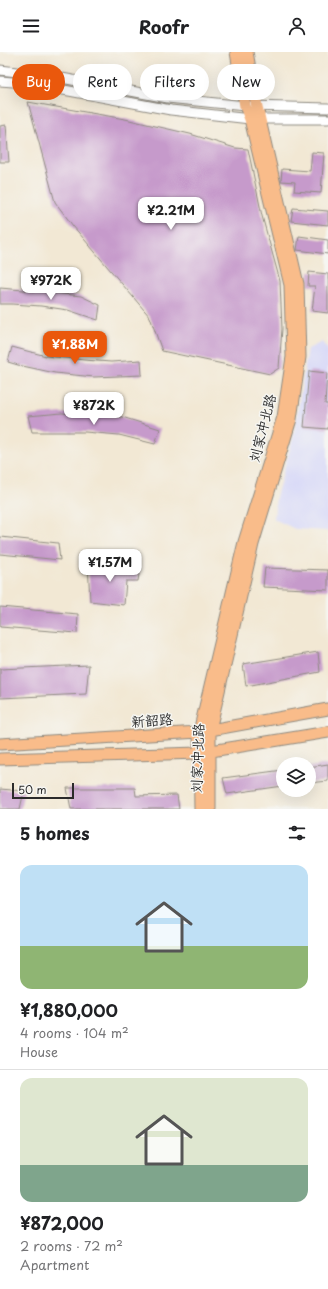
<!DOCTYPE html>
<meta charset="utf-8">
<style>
:root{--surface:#fff;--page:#f2f2f2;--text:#202124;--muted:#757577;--line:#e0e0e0;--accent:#ea580c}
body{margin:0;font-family:"Playpen Sans","LXGW WenKai TC",sans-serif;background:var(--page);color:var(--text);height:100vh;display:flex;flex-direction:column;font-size:15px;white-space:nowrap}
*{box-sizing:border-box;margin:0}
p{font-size:13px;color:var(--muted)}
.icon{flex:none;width:22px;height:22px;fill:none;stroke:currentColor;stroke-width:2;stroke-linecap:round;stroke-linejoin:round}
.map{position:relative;height:757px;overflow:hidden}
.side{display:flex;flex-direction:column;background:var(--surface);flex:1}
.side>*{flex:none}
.top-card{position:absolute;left:12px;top:12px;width:304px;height:36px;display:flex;gap:8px}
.buttons{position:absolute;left:276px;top:705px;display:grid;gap:8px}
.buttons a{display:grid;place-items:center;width:40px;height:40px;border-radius:50%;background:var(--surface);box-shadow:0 4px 16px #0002;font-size:20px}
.scale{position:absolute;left:12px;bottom:10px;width:62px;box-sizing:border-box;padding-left:4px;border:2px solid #2b2b2b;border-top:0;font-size:11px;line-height:14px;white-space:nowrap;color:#2b2b2b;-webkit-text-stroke:3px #f6f6f2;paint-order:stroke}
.price{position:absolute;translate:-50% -34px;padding:0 9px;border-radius:8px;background:#fff;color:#222;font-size:13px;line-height:26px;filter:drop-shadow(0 1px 2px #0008)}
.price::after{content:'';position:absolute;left:50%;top:24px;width:12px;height:9px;margin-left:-6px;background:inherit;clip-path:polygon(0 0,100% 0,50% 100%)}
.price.on{background:var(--accent);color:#fff}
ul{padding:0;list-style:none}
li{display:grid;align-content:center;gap:8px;height:212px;padding:0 20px}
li+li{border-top:1px solid var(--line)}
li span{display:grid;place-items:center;height:124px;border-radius:12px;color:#555}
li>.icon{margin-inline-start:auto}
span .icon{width:72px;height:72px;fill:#fffc;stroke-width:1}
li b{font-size:17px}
h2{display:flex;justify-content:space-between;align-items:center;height:48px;padding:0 20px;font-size:17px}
.pill{padding:0 14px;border-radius:18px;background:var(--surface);box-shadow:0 4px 16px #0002;font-size:14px;line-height:36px}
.pill.on{background:var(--accent);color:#fff}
header{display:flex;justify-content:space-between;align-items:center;height:52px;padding:0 20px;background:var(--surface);font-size:18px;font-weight:700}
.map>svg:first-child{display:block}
</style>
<header><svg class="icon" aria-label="menu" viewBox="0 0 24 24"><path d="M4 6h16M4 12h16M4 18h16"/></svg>Roofr<svg class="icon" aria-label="person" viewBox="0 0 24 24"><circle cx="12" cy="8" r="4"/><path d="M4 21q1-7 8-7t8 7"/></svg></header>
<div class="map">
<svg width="328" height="757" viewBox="0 0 328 757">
<rect width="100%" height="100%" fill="#f6f6f2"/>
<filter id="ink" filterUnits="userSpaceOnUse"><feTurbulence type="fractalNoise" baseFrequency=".025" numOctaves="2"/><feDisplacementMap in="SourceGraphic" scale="8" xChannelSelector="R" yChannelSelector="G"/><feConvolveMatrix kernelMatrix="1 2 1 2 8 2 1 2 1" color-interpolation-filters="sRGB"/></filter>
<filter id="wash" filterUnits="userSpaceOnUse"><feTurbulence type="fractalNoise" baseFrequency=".012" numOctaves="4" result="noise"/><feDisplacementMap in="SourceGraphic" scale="16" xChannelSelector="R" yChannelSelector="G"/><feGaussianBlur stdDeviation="0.9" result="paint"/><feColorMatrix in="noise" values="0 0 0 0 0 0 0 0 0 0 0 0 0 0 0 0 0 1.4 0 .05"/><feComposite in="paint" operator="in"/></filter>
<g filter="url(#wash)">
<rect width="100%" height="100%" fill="#f2e8d4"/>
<path fill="#d6d7f8" d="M322 290 328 298V479L295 477 274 467 276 445 293 386 308 297Z"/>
<g id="blocks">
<path fill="#c69acb" d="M28 50 125 67 190 82 235 96 248 97 262 164 280 229 282 277 279 316 270 322 162 299 150 265 73 174 55 150Z
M6 73 9 110H0V74Z
M312 100 324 101 321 141 294 139 295 130 281 129 282 117 310 119Z
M293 156 328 159V173L291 169Z
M299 184 328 188V202L297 198Z
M309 220 328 222V261L312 259 315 234H308Z
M0 236 46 240 81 244 100 253 98 268 68 258 41 254 12 252H0Z
M12 295 46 304 84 308 111 310 141 308 142 323 94 325 55 321 18 313 8 310Z
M309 319 327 321 325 352H328V377L304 375Z
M62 361 122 365 160 377 155 392 119 383 85 380H32L28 364Z
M0 485 58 491 60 508 0 502Z
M88 512 140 516 138 529H126L124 553 90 549Z
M265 516 328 518V538L263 535Z
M0 555 78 562 77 581 0 575Z
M318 600 320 620 246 634 243 612Z
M89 613 86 642 0 646V617Z
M328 712V729L309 731V715Z
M283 718V734L227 742 223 726Z
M67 736H135L136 744 177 743 179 757H71Z
M0 737 24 739 20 757H0Z"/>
</g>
</g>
<g filter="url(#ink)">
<use href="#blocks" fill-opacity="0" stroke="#8e8a80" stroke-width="1"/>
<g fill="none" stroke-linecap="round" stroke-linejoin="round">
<defs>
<path id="minor" d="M0 18 51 24 168 46 245 54 328 56
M0 29 26 31 171 58 250 67H328"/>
<path id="major" d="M0 692 199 680 328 657
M0 707 199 701 328 680
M200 757 199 680 244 490 283 365 292 305 290 233 250 67 245 54 236 0
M210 757V678L253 492 291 367 300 305 298 232 257 55 247 0"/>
</defs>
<use href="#minor" stroke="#8e8a80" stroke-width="11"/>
<use href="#major" stroke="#8e8a80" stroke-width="13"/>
<use href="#minor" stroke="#fff" stroke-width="9"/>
<use href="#major" stroke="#f9bc8a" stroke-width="11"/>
</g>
</g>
<g text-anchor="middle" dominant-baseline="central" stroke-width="3" stroke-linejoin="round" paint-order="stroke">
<g font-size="14" fill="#2b2b2b" stroke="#f6f6f2">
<text transform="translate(262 376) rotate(-76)">刘家冲北路</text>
<text transform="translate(152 668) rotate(-4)">新韶路</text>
<text transform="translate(197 706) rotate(-88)">刘家冲北路</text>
</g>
</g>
</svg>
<div class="buttons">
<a><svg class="icon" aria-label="layers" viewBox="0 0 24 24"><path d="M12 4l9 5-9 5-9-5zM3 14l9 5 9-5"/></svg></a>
</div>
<div class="scale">50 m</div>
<b class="price" style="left:171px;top:179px">¥2.21M</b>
<b class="price" style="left:51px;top:249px">¥972K</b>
<b class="price on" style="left:75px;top:313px">¥1.88M</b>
<b class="price" style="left:94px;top:374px">¥872K</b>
<b class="price" style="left:110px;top:531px">¥1.57M</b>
<div class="top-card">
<a class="pill on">Buy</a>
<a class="pill">Rent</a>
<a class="pill">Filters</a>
<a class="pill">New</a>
</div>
</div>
<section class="side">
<h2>5 homes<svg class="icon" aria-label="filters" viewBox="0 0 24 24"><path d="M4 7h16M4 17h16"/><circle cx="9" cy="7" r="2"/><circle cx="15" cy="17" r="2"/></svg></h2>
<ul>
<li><span style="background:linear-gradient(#bfe0f5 65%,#8fb573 0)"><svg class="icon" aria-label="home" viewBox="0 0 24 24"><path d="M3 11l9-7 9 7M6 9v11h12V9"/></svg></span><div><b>¥1,880,000</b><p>4 rooms · 104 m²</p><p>House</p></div></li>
<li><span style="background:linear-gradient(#dfe7d0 70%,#7fa58c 0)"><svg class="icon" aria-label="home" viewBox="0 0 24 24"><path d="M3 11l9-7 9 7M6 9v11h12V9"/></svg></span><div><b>¥872,000</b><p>2 rooms · 72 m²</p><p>Apartment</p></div></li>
</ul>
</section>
